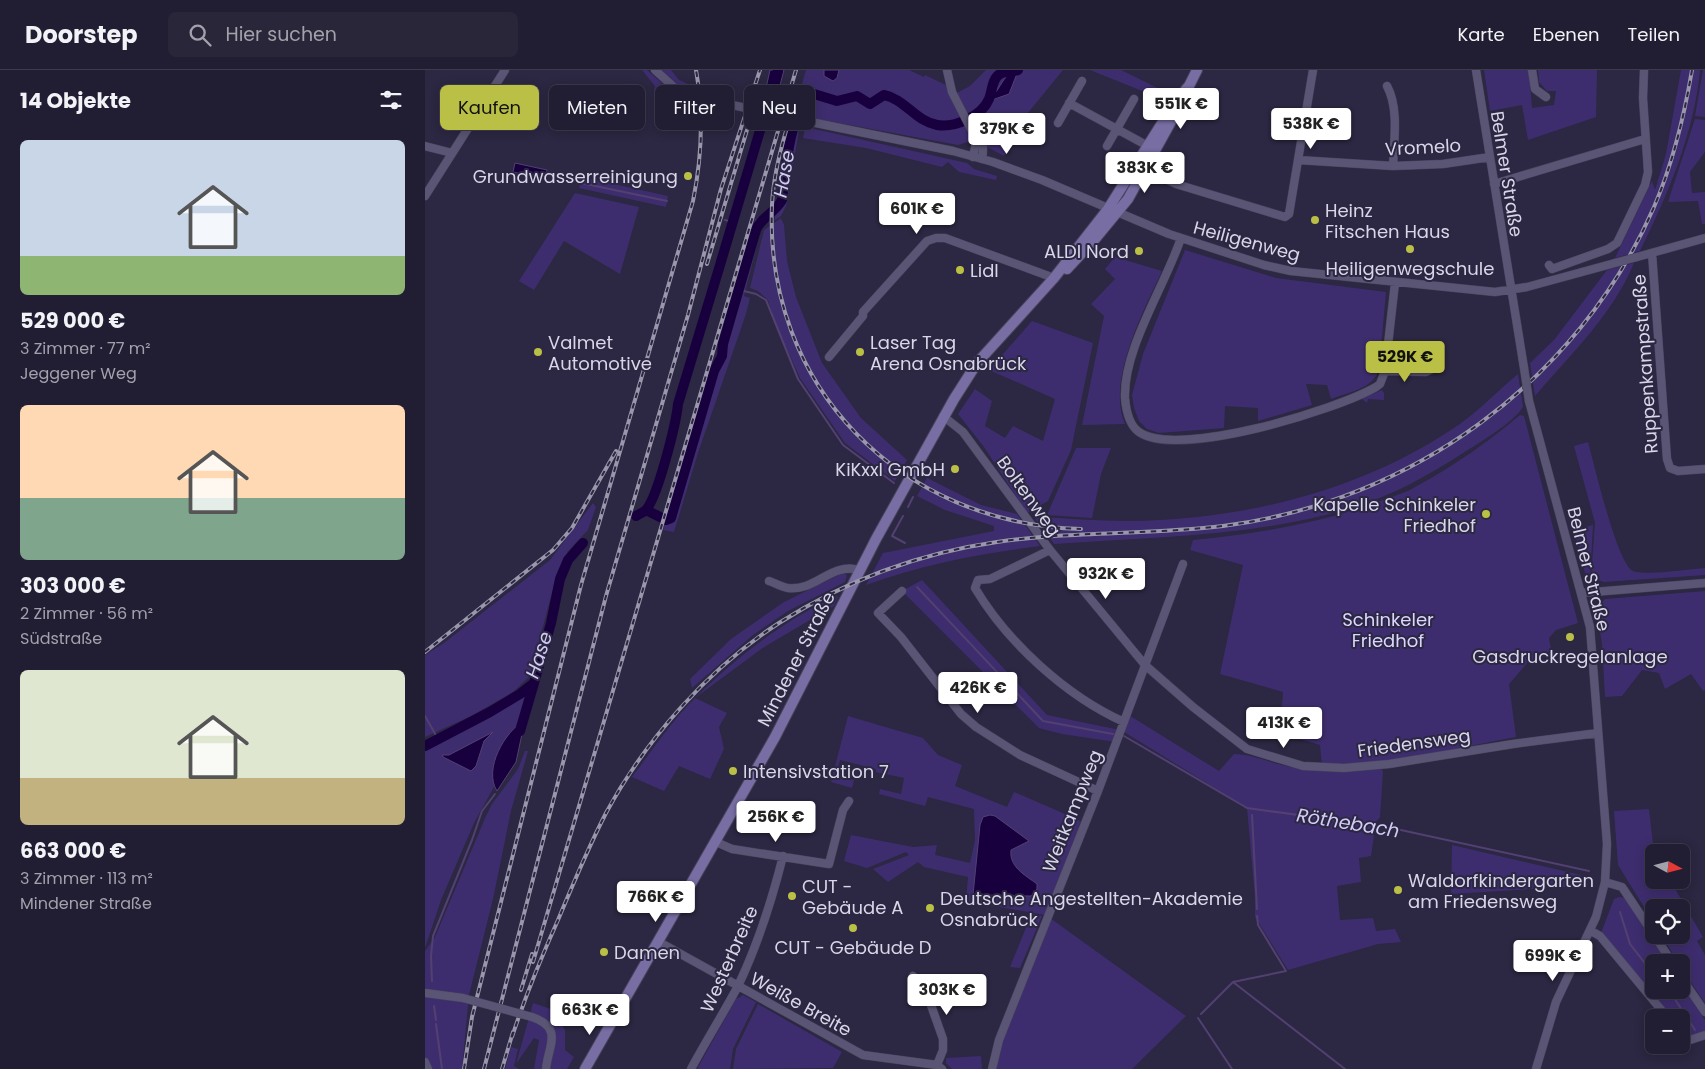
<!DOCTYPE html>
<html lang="de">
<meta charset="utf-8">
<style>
:root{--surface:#211d32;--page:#29263a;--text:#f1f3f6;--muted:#a2a2ac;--line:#3e3b4d;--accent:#bac045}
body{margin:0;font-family:Poppins,sans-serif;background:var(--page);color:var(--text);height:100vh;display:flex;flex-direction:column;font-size:19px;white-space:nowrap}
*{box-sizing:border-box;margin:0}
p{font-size:16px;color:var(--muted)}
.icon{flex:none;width:28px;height:28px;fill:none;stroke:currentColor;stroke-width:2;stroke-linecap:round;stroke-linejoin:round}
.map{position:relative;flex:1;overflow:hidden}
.sheet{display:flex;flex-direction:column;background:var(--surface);width:425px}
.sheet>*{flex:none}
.top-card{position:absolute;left:15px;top:15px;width:475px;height:45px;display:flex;gap:10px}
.needle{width:32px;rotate:97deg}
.buttons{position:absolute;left:1220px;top:774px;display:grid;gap:10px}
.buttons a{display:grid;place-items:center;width:45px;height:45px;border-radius:8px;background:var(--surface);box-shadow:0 2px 12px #0003,0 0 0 1px var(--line);font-size:25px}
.price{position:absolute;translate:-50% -42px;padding:0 11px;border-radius:5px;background:#fff;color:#222;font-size:16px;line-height:32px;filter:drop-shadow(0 1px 2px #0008)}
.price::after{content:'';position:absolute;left:50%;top:30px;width:15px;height:11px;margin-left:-8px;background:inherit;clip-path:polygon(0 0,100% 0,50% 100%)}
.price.current{background:var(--accent);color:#111}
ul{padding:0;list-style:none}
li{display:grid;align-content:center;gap:10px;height:265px;padding:0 20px}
li span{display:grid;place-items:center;height:155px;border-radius:8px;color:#555}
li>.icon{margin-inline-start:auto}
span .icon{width:90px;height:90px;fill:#fffc;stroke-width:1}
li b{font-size:21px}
h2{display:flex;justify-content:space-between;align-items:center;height:60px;padding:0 20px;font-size:21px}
.chip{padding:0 18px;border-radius:8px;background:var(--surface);box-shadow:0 2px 12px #0003,0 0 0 1px var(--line);font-size:18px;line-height:45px}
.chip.current{background:var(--accent);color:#111}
header{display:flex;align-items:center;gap:30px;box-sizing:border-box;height:70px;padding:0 25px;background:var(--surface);border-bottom:1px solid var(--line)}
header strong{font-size:24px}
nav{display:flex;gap:28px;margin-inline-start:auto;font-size:18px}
.search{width:350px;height:45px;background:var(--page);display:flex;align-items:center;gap:12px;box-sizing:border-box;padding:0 18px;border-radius:8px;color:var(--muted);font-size:19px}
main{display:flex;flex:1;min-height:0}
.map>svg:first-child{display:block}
</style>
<header>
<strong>Doorstep</strong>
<div class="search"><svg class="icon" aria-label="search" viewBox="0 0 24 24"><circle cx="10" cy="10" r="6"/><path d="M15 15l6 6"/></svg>Hier suchen</div>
<nav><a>Karte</a><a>Ebenen</a><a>Teilen</a></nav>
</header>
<main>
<section class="sheet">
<h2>14 Objekte<svg class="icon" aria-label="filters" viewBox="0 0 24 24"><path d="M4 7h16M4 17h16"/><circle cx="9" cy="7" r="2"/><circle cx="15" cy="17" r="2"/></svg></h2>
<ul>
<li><span style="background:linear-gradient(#c9d6e8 75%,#8fb573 0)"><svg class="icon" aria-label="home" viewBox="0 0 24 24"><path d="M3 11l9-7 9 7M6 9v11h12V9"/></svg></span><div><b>529 000 €</b><p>3 Zimmer · 77 m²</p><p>Jeggener Weg</p></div></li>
<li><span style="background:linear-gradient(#ffd9b3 60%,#7fa58c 0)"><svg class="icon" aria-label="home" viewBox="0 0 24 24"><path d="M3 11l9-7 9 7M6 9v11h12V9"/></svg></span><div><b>303 000 €</b><p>2 Zimmer · 56 m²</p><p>Südstraße</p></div></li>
<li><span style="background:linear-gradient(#dfe7d0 70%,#c2b280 0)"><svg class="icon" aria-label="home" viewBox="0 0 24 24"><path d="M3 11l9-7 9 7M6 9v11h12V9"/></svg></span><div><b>663 000 €</b><p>3 Zimmer · 113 m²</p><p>Mindener Straße</p></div></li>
</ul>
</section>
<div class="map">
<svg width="1280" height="999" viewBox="0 0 1280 999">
<rect width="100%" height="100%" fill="#2c2742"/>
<path fill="#3e2d6e" d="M217 0H222L248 23 269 32V45L254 42 229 21 230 16Z
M237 0H246L254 10 270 17 271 22 253 15Z
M381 0H484L499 7 500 5 525 17 528 25 545 16 561 0H638L598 49 610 63 599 59 579 86 564 78 542 72 533 75 382 47 381 35 372 31Z
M665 0H696L747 25 742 31Z
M1059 0H1104L1107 38 1129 35 1131 21H1122L1114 12 1113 0H1172L1171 47 1103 70 1097 35 1065 41Z
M1256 0H1275C1269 64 1243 124 1215 181L1190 188 1227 111 1230 120 1241 84Z
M1278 0H1280V47L1270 46Z
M1270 49 1280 50V82L1265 102 1267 123 1280 122V154H1277L1273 131 1243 132Z
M369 54 375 55 361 136 356 146 350 150V141L357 130Z
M380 57 542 93 549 99 572 106 571 110 534 102 523 92 517 97 441 78 378 68Z
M157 107 243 126 241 137 154 118Z
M150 123 214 137 195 204 139 171 109 220 94 211Z
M339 148 319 226 325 228 321 244 273 383 249 462 238 460 313 215 330 149Z
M356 148 359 155 362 191 371 227 397 293 436 348 482 390 470 411 420 373 375 308 350 252 343 230 333 221 325 218 339 160Z
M760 180 851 208 961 222 954 300C947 319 924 322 906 329L902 315 881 314 887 335 833 351V338L800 336 799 358 734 363 722 359 714 351 709 338 707 325 718 284Z
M690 187 737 201C719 240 681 311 700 354L657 355 679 246 666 234 690 209 680 199Z
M1209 193C1188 244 1146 284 1110 326L1105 293 1129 270 1182 200Z
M607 251 668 273 646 380 623 431 602 443 559 377 533 344 550 319 567 331 560 356 580 368 588 356 618 371 630 329 564 300Z
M1093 304 1098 337C1088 353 1054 373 1038 383 1003 406 966 426 926 438 829 467 729 467 629 474L609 447C640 448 672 451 703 451 816 450 932 422 1026 360 1050 345 1071 322 1093 304Z
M957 320 959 323V330L943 329 942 333 937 329Z
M1095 345 1099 346 1153 553 1131 560 1124 568 1127 585 1104 591 1084 614 1091 667C1027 679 962 696 897 695L895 675 855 663 858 622 795 604 818 495 765 480 768 470C834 463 899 453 961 429 971 425 983 422 992 416 1029 396 1063 372 1095 345Z
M1163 372C1169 393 1192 494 1208 501 1218 506 1265 499 1280 498V505L1179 512 1166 508 1170 453 1149 376Z
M651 378H686L676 404 667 448 622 445Z
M502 408 556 435 592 444 615 476C554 484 499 494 441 515L458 483 569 461V456L520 440 492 426Z
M168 433 171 437 163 460 143 481 132 503 105 606 88 622 46 646 0 667V585L19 573 125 490Z
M1168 455 1165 508 1160 503 1149 460Z
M418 503 422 505 420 512 363 541 328 565 267 618 265 609 306 569 359 532Z
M497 510 622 645 695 660 702 644 794 701 809 684C828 684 847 694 866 697 896 701 925 701 956 699L958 701 955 747 951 752 946 786 934 788 936 812 912 816 915 850 948 848 951 861 970 859 976 872 953 874 863 900 830 847V827L822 738 696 660 691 672 637 664 614 658 477 521Z
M1280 521V620L1278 621 1266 604 1240 619 1234 603 1217 600 1197 626 1180 627 1177 574 1172 542 1174 535 1180 529Z
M413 526 409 536 339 577 270 628 302 643 294 657 299 679 285 709 254 696 239 721 207 707C227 681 247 650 271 627 309 589 364 546 413 526Z
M104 624 97 652 92 654 68 708 69 717 49 753 16 830 0 878V680Z
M423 646 498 668 513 685 537 695 530 716 582 737 589 722 656 751 620 845 541 831 543 807 499 797 493 792 463 812 448 799 484 785 481 782 442 798 419 791 426 765 488 777 512 775 510 785 545 793 550 770 549 739 503 727 500 736 454 724 455 719 476 724 479 708 451 702V699L415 690 411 706 429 710 427 718 406 712Z
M100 681H103L86 741 68 829 44 925 37 999H0V881L10 867 61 746 67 734 93 699Z
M1224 739 1229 783V810H1245L1278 867 1272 871 1280 885V933L1256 898V892H1253L1236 865H1256V838H1229V853L1193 795 1189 741Z
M1027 775 1156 805V816L1026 824Z
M1194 827 1201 828 1242 892H1229V920H1256V914L1280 950V962L1266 967 1256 957V948L1247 947 1243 943 1176 863 1189 829Z
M607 843 617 846 595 898 585 897Z
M625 848 761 946 707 999H567Z
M318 925 331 932 308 979 305 999H272L311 929Z
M108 933 129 940 140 960V980L149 987 142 999H109L114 970 109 968 91 994Z
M333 934 417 982 408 998 308 999 311 979Z
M86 977 93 979 89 996 94 999H80Z
M556 986 557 999H527L521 993V988Z"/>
<path fill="#18003e" stroke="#524071" d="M345 0H359L351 30 339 27Z
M399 0H414L412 8 408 11 399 6Z
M593 1 584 24 564 31C566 24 570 24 573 19 579 10 581 3 593 1Z
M583 53 586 57 571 69 567 65Z
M90 93 122 100 120 109 88 102Z
M100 650 91 692 72 721C58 699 80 661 100 650Z
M68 662 59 671 51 696 46 701 18 687 17 685H24Z
M565 745 570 746 604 771 586 780C584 797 600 805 612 814V819L606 826 548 825 555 755 558 747Z"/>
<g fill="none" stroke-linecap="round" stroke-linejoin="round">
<path stroke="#524071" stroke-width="2" d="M156 113 242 131
M300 150 308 152
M315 220 331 224 341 230 373 309 418 375 469 413
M483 437 488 427
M478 446 467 466 480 473
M492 517 618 651 688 664
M0 646 13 669
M699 666 822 738 962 757 1164 801
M827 745 832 839
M1195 842 1205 874 1229 905
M832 846 833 855 861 901 808 912 920 999
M7 911 6 886 8 866 47 770 57 741 70 724
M1244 920 1270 960
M9 936 11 950
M776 944 808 912
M773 948 807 999
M11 954 17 999"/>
<path stroke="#18003e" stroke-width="10" d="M221 440 241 450 246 448 289 301 297 286 298 274 331 160C336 147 350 143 357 130 361 101 363 41 389 24L412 31 432 26 445 34 459 25C480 29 490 51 512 55 530 58 557 46 564 29 567 22 567 8 575 4 580 1 588 2 593 0
M211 446C214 444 219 442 221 440 233 426 251 354 253 334 287 223 320 111 353 0
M95 661 109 613
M0 676 65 642 95 624 109 613 126 553 135 509 143 490 158 473"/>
<defs>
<path id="minor" d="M230 0 251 19 270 27
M522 0 527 22 549 65 551 73 548 87
M1051 0 1099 298
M1107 0 1110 19 1121 27
M962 16C974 38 969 70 968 96
M644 33 723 76 725 81
M381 51 528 81 568 92 617 110 744 164 839 195 866 201 1070 222 1102 217 1190 193
M633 53 657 11
M546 56C559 61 559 78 557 89
M0 76 27 83
M682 76 709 29
M873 90 968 96 1018 94 1065 87
M720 99 751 114 860 147 864 144 888 0
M1069 114 1220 69
M0 126 80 0
M756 168C740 216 698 279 700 328 701 340 704 355 714 362 753 389 911 340 951 317L955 314 960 301 970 213
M1227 183 1242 389 1245 398 1253 401 1280 399
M1212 187 1280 168
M1124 195 1127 199 1183 179 1192 173 1220 115 1223 102 1218 28 1219 0
M404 287 438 246V242L502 171 511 168H520L629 208
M960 301 1001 302 1011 297
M1104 331 1165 557 1182 774 1180 812 1171 847 1131 932 1111 999
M518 346 538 362 625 480 720 595 768 637 822 679 878 696 919 698 964 694 1088 674 1173 663
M625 480 565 509 553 510 550 518C582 572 641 626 699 652
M344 511C350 513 357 517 363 518 392 521 406 492 434 500
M477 521 453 543 476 567 536 644 551 657 595 685 673 721
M1156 523 1280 513
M291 772 307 779 404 794 418 740 424 731
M1180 812 1197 817 1229 865
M1166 861 1175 866 1243 948
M1229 865 1247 892
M234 872 438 985 512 995 517 999
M488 906 501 921 518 969V980L512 995
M1256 907 1280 942
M0 923 38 928
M107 947C139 958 123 976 121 999
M1256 961 1265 970 1280 965
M0 992 3 999
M266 999C281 971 298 944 313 916 333 874 347 830 358 786
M567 999 574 970 673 721 758 494"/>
<path id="major" d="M760 24 772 0
M642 199 670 169 703 129 753 39
M160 999 350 667 451 469 529 329 552 293 629 208 683 139 746 39 762 18"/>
</defs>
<use href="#minor" stroke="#48435a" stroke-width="9"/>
<use href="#major" stroke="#48435a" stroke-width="12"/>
<use href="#minor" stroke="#5a5574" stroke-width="8"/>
<use href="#major" stroke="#786ea4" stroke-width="10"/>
<defs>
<path id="rail" d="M361 61C354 85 348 110 347 135 339 317 476 454 656 459
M282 194 322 60
M0 582 128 480 147 458 191 381
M108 892 371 0
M96 920 107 884
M87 967C100 927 116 888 133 850 148 814 163 778 181 743 221 669 283 599 354 553 420 511 495 483 572 472 647 461 723 465 798 456 985 432 1153 312 1229 137 1248 93 1259 47 1267 0
M39 999 47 947 156 515 268 131C277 87 279 45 271 0
M59 999 181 526 263 245 296 119 335 0
M77 999 88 962"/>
</defs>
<use href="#rail" stroke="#9a97ac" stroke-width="4"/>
<use href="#rail" stroke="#2c2742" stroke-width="2" stroke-dasharray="5.5" stroke-linecap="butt"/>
<defs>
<path id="minor-bridge" d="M270 27 381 51
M1190 193 1212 187
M1099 298 1104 331
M38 928 107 947"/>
</defs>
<use href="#minor-bridge" stroke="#48435a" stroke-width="9" stroke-linecap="butt"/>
<use href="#minor-bridge" stroke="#5a5574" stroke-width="8"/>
</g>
<g fill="#bac045" stroke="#2c2742" stroke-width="2">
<circle cx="263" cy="106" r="5"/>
<circle cx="890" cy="150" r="5"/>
<circle cx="985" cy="179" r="5"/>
<circle cx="714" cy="181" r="5"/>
<circle cx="535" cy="200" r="5"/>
<circle cx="113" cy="282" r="5"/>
<circle cx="435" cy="282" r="5"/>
<circle cx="530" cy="399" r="5"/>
<circle cx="1061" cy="444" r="5"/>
<circle cx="1145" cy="567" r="5"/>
<circle cx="308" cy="701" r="5"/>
<circle cx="973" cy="820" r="5"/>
<circle cx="367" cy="826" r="5"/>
<circle cx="505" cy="838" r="5"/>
<circle cx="428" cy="858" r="5"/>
<circle cx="179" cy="882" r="5"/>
</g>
<g text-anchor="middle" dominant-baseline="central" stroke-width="4" stroke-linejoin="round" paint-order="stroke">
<g font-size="18" fill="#d8d6e8" stroke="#2c2742">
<text transform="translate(998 77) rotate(-3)">Vromelo</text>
<text transform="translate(1082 104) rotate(81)">Belmer Straße</text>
<text transform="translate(822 171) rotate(15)">Heiligenweg</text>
<text transform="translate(1220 294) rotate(-94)">Ruppenkampstraße</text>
<text transform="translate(604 426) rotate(54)">Boltenweg</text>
<text transform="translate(1164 499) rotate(76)">Belmer Straße</text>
<text transform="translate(371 589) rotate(-63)">Mindener Straße</text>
<text transform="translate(989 673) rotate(-8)">Friedensweg</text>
<text transform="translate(647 741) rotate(-68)">Weitkampweg</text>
<text transform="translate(304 889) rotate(-66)">Westerbreite</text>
<text transform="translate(376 934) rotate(29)">Weiße Breite</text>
</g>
<g font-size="18" fill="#d8d6e8" stroke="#2c2742" text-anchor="start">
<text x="253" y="106" text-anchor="end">Grundwasserreinigung</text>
<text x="900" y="140">Heinz<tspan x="900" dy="21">Fitschen Haus</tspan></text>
<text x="704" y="181" text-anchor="end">ALDI Nord</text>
<text x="985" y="198" text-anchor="middle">Heiligenwegschule</text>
<text x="545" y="200">Lidl</text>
<text x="123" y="272">Valmet<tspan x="123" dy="21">Automotive</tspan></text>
<text x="445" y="272">Laser Tag<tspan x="445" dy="21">Arena Osnabrück</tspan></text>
<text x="520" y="399" text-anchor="end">KiKxxl GmbH</text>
<text x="1051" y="434" text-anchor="end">Kapelle Schinkeler<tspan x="1051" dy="21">Friedhof</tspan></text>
<text x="1145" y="586" text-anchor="middle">Gasdruckregelanlage</text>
<text x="318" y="701">Intensivstation 7</text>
<text x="983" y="810">Waldorfkindergarten<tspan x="983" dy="21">am Friedensweg</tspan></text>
<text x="377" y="816">CUT -<tspan x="377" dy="21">Gebäude A</tspan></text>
<text x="515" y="828">Deutsche Angestellten-Akademie<tspan x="515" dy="21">Osnabrück</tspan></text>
<text x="428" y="877" text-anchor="middle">CUT - Gebäude D</text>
<text x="189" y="882">Damen</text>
</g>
<g font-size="18" fill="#dcd6ff" stroke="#2c2742">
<text x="963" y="549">Schinkeler<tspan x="963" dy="21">Friedhof</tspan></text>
</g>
<g font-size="19" font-style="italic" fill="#d2ccf5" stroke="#2c2742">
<text transform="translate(359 104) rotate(-80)">Hase</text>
<text transform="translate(114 585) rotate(-72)">Hase</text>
<text transform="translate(923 753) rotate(9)">Röthebach</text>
</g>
</g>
</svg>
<div class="buttons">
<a><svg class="needle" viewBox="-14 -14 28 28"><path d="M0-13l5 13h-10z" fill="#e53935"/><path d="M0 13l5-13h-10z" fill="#a2a2ac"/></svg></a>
<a><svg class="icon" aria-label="locate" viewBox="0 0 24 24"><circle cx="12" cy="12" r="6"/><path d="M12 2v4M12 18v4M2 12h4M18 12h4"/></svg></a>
<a>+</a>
<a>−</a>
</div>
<b class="price" style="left:756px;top:60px">551K €</b>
<b class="price" style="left:886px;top:80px">538K €</b>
<b class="price" style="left:582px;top:85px">379K €</b>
<b class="price" style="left:720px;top:124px">383K €</b>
<b class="price" style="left:492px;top:165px">601K €</b>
<b class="price current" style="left:980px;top:313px">529K €</b>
<b class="price" style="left:681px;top:530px">932K €</b>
<b class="price" style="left:553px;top:644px">426K €</b>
<b class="price" style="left:859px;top:679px">413K €</b>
<b class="price" style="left:351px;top:773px">256K €</b>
<b class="price" style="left:231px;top:853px">766K €</b>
<b class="price" style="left:1128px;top:912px">699K €</b>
<b class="price" style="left:522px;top:946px">303K €</b>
<b class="price" style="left:165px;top:966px">663K €</b>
<div class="top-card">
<a class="chip current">Kaufen</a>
<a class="chip">Mieten</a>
<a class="chip">Filter</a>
<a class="chip">Neu</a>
</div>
</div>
</main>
